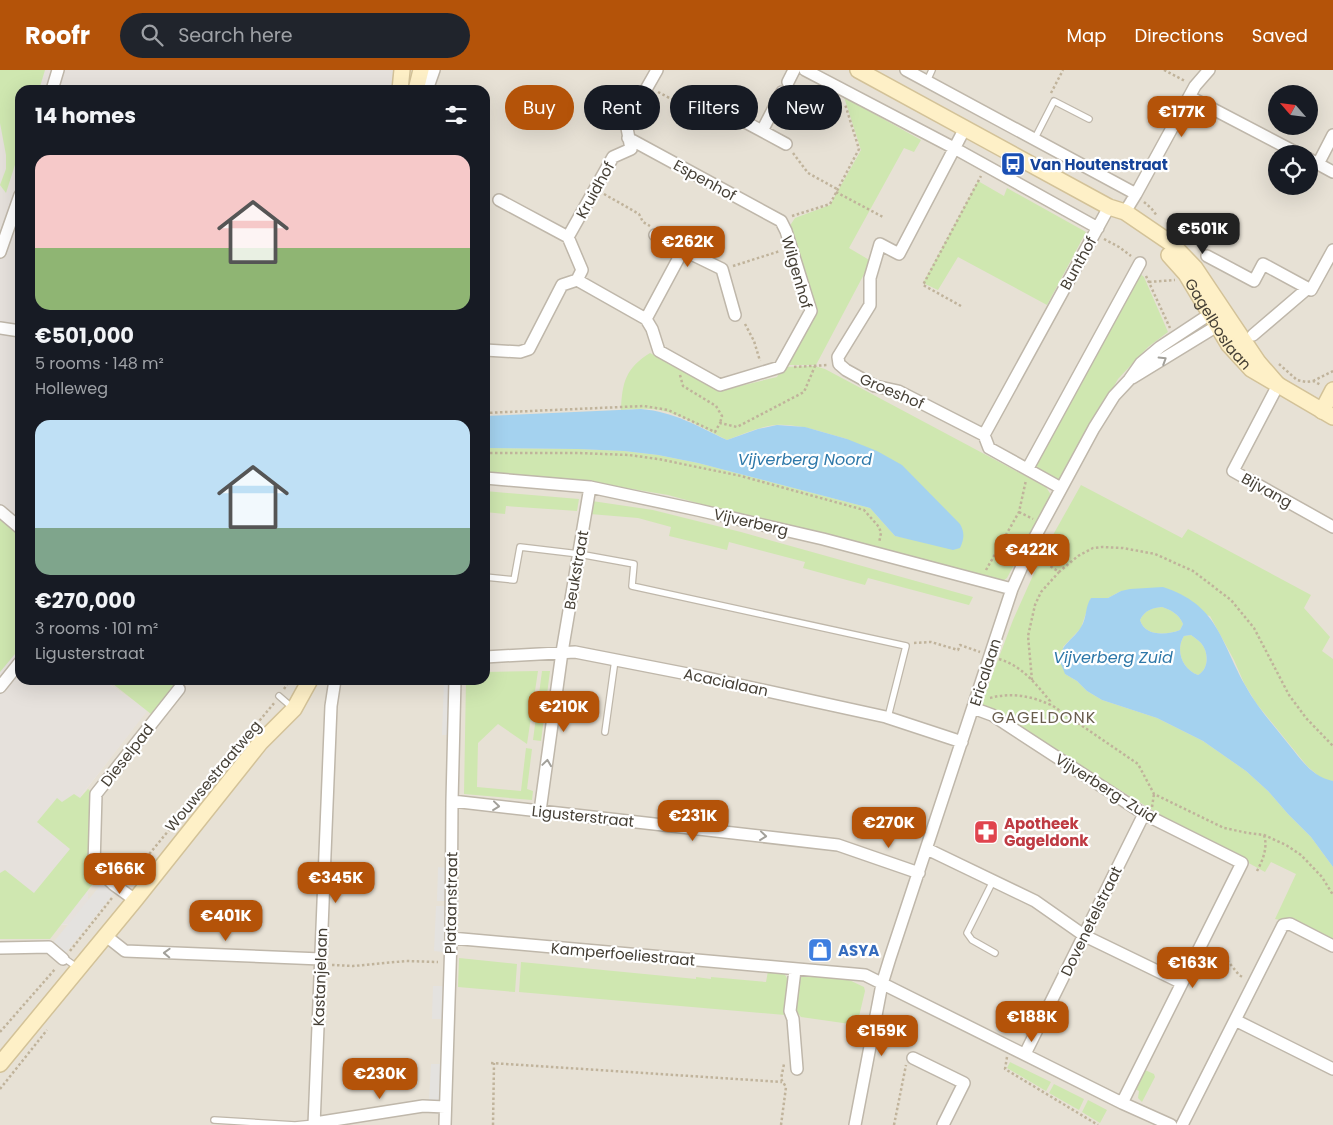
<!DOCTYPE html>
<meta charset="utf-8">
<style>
:root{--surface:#171b24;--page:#20242c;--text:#f1f3f6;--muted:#9ea1a6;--accent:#b45309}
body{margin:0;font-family:Poppins,sans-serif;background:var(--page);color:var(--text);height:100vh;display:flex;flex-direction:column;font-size:19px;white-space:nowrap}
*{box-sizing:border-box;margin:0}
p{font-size:16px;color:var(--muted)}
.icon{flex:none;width:28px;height:28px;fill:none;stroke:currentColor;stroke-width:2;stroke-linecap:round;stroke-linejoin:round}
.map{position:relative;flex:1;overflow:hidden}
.panel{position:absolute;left:15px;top:15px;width:475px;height:600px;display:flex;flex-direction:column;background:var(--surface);border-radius:15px;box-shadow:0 5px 20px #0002}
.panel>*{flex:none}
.hud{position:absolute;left:505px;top:15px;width:475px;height:45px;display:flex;gap:10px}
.needle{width:32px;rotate:298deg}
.tools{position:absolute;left:1268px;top:15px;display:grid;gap:10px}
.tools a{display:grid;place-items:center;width:50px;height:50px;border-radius:50%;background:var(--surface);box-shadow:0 5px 20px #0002;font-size:25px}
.price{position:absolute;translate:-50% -42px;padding:0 11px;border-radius:10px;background:var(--accent);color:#fff;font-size:16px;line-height:32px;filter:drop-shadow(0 1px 2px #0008)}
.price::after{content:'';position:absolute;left:50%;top:30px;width:15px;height:11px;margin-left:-8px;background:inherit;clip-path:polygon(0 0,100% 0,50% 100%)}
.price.on{background:#222;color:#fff}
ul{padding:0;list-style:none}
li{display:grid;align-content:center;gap:10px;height:265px;padding:0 20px}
li span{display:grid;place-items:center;height:155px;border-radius:15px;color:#555}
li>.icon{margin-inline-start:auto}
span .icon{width:90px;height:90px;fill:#fffc;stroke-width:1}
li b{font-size:21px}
h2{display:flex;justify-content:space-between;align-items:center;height:60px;padding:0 20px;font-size:21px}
.chip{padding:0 18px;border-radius:22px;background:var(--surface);box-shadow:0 5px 20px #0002;font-size:18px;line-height:45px}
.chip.on{background:var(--accent);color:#fff}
header{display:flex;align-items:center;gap:30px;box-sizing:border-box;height:70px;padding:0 25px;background:var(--accent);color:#fff}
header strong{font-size:24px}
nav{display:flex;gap:28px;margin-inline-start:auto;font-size:18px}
.search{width:350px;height:45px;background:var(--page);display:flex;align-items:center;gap:12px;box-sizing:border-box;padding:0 18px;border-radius:28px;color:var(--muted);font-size:19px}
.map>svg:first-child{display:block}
</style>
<header>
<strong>Roofr</strong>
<div class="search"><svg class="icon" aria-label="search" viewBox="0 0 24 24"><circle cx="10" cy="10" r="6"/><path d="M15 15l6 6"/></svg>Search here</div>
<nav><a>Map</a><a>Directions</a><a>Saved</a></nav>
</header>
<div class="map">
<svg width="1333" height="1055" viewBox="0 0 1333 1055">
<rect width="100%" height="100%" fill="#f3efe7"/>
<path fill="#e7e1d5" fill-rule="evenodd" d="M408 0H1333V1055H0V859L89 853 81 726 147 640 103 610H485V20H404ZM1276 24H1309V56H1276ZM1276 84H1309V116H1276Z"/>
<path fill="#e6e1dc" d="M0 0H408L404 20H20V610H103L148 640 81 726 90 853 0 859Z"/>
<path fill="#cfe7b0" d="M0 0H45L39 20H20V79L6 123 0 115 6 99V85L0 53Z
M844 27 921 70 914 82 904 78 849 178 871 191 816 295H782L814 241 789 157 795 148 830 135 861 80Z
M978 111 1004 126 1007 118 1086 162 1047 235 958 187 938 220 923 213Z
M1137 201 1144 207 1168 262 1148 277 1118 309 1060 410 1034 396Z
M650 283 723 320 777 307 782 297 815 296 825 299 1046 417 1051 425 1007 508 1000 513 902 489 668 425 590 412 485 403V378L578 379 624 381 658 385 698 393 870 438 895 466 916 470 847 369C824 363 799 353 775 355 758 357 743 364 727 370 706 360 683 345 660 340 647 338 634 339 621 340 622 312 626 298 650 283Z
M1081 415 1182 468 1188 459 1311 525 1304 538 1330 567 1322 581 1333 589V711L1322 709 1307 696 1256 633 1244 613 1234 590 1210 546 1121 521 1108 528H1091L1081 558 1063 577 1065 604 1077 611 1087 621 1102 630 1157 648 1203 671 1246 701 1268 721 1288 744 1311 767 1333 797V872L1292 852 1275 849 1296 804 1271 792 1265 802 1159 744 981 635 1013 550 1044 481Z
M485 421 579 429 577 441 506 436 505 444 485 442Z
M592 431 653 440 741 462 973 527 969 535 868 508 865 515 803 498 805 492 729 472 727 480 669 466 671 457 638 448 590 444Z
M0 445 20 462V578L0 602Z
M1162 537C1171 540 1179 544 1183 554L1180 560C1167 565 1145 567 1140 550 1145 540 1151 538 1162 537Z
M1191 565C1194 567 1198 570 1201 573 1209 582 1209 599 1198 605 1182 599 1175 580 1184 566Z
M538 601 527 674 498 654 478 673 477 717 521 721 526 678 532 679 527 719 533 721 532 730 464 724 466 610H485V602Z
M542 601H550L541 671 533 670Z
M108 610H178L151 644Z
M88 719 94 724 99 806 50 869H0V803L5 800 34 823 70 779 37 752 57 728 62 732 74 724 80 728Z
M459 888 517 894 515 922 458 917Z
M521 892 696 909V907L711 909V907L766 912 768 901 784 903 788 910 785 945 519 922Z
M800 904 847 909 864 917 865 921 857 955 801 947 796 941Z
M1010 992 1051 1012 1046 1021 1007 998Z
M1145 1000 1154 1004 1155 1007 1142 1032 1138 1028 1139 1021 1135 1019Z
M1054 1014 1084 1029 1079 1040 1049 1023Z
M1088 1030 1107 1040 1100 1053 1082 1042Z"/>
<path fill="#e4e2df" d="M444 611H453L451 665H442Z
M438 797 447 798 445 831H437Z
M103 812 115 822 64 885 51 875Z
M436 836H446L443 882 434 881Z
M433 916H443L442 949H432Z
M431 994H441L439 1030H429Z"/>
<path fill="#a4d2ef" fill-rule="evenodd" d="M641 339C675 342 697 356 727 370L758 359 777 355 805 357 847 369 877 381 902 395 960 454C965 463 964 469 960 478L953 480 895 466 870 438 698 393 658 385 624 381 578 379 485 378V346Z
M1163 517C1218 535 1220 570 1245 615 1257 637 1274 656 1290 676 1302 691 1313 707 1333 711V797L1311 767 1288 744 1268 721 1246 701 1203 671 1157 648 1102 630 1087 621 1077 611 1065 604C1064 600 1060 594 1060 589 1060 575 1075 568 1081 557 1087 548 1085 536 1091 528H1108L1121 521 1130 519ZM1162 537C1171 540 1179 544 1183 554L1180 560C1167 565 1145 567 1140 550 1145 540 1152 538 1162 537ZM1191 565C1194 567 1198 570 1201 573 1209 582 1209 599 1198 605 1182 599 1175 580 1184 566Z"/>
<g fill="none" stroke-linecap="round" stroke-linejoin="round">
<defs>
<path id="lane" d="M927 11 932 0
M1034 70 1054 31 1089 49
M485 507 514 510 520 477 579 484 634 494 632 516 906 576 888 647
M279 626 294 639
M605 662 615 590
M993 811 967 863 972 870 995 883
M64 888 78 898
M214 1050 295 1055 315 1053"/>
<path id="street" d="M805 0 954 78 1098 158
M906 0 1136 124 1125 142
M788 12 794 0
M52 20 58 0
M427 20 434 0
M1190 27 1299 84
M719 38 762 61 782 22
M965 58 899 184 880 174 870 208V235L838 287 839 294 846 300 875 316 898 321 984 365 1109 137
M762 61 786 74
M1309 89 1333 102
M1318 94 1333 65
M1136 124 1195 16 1209 0
M499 130 568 167
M683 180 722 199 735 245
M0 182 20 125
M1207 186 1254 211 1263 194 1311 220 1333 180
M577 210 646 249 652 259 659 281 720 315 780 297 811 241 786 161 781 151 628 68
M646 249 683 180 655 165
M0 258 20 261
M1253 265 1308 218
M485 280 520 282 529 279 562 215 577 210 582 200 568 167 613 87 631 79 627 58 636 37 657 0
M1132 308 1217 256 1221 250
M1278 315 1233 401 1333 457
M984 365 989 378 1061 418
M1028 398 1140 193
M485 408 590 417 698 440 823 469 1012 519
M0 441 20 458
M485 587 575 582 703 607 886 647 962 672
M0 617 20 592
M973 638 992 645 1144 744 1242 793 1122 1033
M452 731 838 775 919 803
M540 741 562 582 590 417
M927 779 1035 831 1085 866 1182 913
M135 830 113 814 94 796 96 724 179 619
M106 866 125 881 321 889
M451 868 865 905 1122 1033 1171 1055
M0 878 49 877 63 889
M795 900 790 941 793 949 797 999
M1235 950 1333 999
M1025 984 1144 744
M913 988 964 1013 943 1055
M315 1053 423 1036 445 1037
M314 1055 331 636 335 610
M445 1055 451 868 452 731 455 610
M855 1055 882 914 890 888 1012 519 1035 467 1094 358 1114 326 1129 310 1141 293 1160 277 1210 244H1218
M1182 1055 1283 855 1290 854 1333 876"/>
<g id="secondary">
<path d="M858 0 1109 137 1125 142 1172 174 1195 198 1258 292 1278 315"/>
<path d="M400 20 402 0"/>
<path d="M416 20 421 0"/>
<path id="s1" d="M1169 185 1186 204 1229 275 1251 299 1333 347"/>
<path d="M1322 341 1333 320"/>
<path d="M0 994 135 830 260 673 294 639 310 610"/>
</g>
</defs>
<use href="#lane" stroke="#bfb7aa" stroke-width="8"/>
<use href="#street" stroke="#bfb7aa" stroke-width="14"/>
<use href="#secondary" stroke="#d3c298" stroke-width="18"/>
<path stroke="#c0b39b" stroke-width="2.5" stroke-dasharray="2.5 2.5" stroke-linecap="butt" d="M1164 0 1185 11
M658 22 683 35 708 40
M1051 23 1063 0
M793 83 808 103 837 119
M836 122 883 147
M604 124 639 144 643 152 650 156
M1144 132 1151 138 1157 146
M792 146 830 134 859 79 845 34
M1104 169 1119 177 1131 186
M733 196 780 181
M1146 206 1170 258
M1149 212 1175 210
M961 236 923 215 981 106
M745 254 754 271 760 291
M1279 294 1297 310 1306 312 1313 311 1321 315
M794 297 828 295
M680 305 683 316 716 336 722 346 720 353
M1313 311 1333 301
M485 343 644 336 668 340 715 362 720 353 737 357 804 322 815 296
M485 383H579L629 385 658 389 741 406 864 440 879 457 881 463 879 473
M1019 442 1033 449
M1038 488 1059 502 1078 486 1093 478 1102 477 1123 478 1155 484 1193 501 1231 530 1254 558 1289 625 1306 648 1333 676
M986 500 1019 442 1026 410
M914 573 931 572 958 580 960 575 980 582
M999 589C1022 596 1035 613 1050 631V635
M1032 610 1028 566 1035 535 1041 522 1059 502
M284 619 290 610
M990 628C1012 622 1032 626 1053 636L1138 694 1154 724 1224 758 1248 763 1264 765 1286 775 1301 785 1322 807 1333 825
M250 662 275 632
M1152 737 1154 724
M1257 801C1263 790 1268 777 1264 765
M127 811 240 674
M1211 879 1223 885 1239 905 1244 908
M70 881 112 828
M332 895 353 896 406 891 438 892
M0 962 56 898
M1007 987 1005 999 1098 1055
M491 993 782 1012
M0 1019 47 960
M493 1055 494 993
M781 1055 786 1017 781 1009 784 994
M894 1055 906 995"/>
<use href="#lane" stroke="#fff" stroke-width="5.5"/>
<use href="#street" stroke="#fff" stroke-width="11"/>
<use href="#secondary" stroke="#fef0c7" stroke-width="15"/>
</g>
<defs><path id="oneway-chevron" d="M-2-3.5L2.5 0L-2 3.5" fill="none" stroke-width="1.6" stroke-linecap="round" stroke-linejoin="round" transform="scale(1.25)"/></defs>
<g stroke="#a2a09a">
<use href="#oneway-chevron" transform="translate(1163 290) rotate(-32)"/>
<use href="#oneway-chevron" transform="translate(547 693) rotate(-82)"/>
<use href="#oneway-chevron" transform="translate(496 736) rotate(6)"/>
<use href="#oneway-chevron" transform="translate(763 766) rotate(6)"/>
<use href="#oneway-chevron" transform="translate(167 883) rotate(-178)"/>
</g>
<defs>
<symbol id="bus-square" viewBox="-11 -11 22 22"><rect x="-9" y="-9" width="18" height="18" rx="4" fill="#1a4fb4" stroke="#fff"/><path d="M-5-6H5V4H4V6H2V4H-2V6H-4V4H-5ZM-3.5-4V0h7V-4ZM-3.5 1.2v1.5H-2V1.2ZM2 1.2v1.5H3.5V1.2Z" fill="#fff"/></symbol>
<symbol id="pharmacy-square" viewBox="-11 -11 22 22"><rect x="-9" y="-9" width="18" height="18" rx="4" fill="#e0444e" stroke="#fff"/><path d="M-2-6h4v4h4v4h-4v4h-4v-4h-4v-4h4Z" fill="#fff"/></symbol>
<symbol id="shop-square" viewBox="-11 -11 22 22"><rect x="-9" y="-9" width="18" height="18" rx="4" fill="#3f7fe0" stroke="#fff"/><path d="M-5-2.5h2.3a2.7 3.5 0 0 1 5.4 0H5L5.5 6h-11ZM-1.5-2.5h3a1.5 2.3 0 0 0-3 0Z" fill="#fff"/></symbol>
</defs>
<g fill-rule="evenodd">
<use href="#bus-square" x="999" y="80" width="28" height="28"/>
<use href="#pharmacy-square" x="972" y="748" width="28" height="28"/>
<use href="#shop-square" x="806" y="866" width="28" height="28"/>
</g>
<g text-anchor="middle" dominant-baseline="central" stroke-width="4.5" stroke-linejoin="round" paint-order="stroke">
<g font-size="15" font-weight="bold" fill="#164399" stroke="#fff" text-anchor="start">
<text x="1030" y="94">Van Houtenstraat</text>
</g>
<g font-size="15" fill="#464036" stroke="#fff">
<text transform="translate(705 110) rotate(29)">Espenhof</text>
<text transform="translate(595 120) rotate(-61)">Kruidhof</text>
<text transform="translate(1078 193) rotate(-61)">Bunthof</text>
<text transform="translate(797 202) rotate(74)">Wilgenhof</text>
<text stroke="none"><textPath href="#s1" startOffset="85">Gagelboslaan</textPath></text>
<text transform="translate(892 321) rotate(23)">Groeshof</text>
<text transform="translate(1267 420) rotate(29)">Bijvang</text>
<text transform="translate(751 452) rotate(13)">Vijverberg</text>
<text transform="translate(576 500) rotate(-80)">Beukstraat</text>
<text transform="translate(985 602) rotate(-72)">Ericalaan</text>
<text transform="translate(726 612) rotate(12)">Acacialaan</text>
<text transform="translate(127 685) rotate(-52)">Dieselpad</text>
<text transform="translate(213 706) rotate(-50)">Wouwsestraatweg</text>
<text transform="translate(1106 718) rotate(32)">Vijverberg-Zuid</text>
<text transform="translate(583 746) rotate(6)">Ligusterstraat</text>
<text transform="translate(451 833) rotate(-89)">Plataanstraat</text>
<text transform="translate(1091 851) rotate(-64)">Dovenetelstraat</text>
<text transform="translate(623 884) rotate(5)">Kamperfoeliestraat</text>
<text transform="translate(320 907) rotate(-88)">Kastanjelaan</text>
</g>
<g font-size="15" font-weight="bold" fill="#be3a42" stroke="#fff" text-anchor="start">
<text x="1004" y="753">Apotheek<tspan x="1004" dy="17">Gageldonk</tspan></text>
</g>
<g font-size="15" font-weight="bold" fill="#366cbe" stroke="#fff" text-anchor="start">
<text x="838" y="880">ASYA</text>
</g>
<g font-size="16" font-style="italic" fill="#2e78a9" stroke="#fff">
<text x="805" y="389">Vijverberg Noord</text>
<text x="1113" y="587">Vijverberg Zuid</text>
</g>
<g font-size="16" letter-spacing="1" fill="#695d4d" stroke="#fff">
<text x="1044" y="647">GAGELDONK</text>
</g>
</g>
</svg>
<div class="tools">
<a><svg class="needle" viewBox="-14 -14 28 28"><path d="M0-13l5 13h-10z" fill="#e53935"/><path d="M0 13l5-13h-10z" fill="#9ea1a6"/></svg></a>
<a><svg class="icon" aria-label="locate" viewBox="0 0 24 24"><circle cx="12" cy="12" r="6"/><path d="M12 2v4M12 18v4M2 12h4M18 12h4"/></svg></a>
</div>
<b class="price" style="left:1182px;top:68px">€177K</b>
<b class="price on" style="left:1203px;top:185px">€501K</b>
<b class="price" style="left:688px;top:198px">€262K</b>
<b class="price" style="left:1032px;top:506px">€422K</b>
<b class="price" style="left:564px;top:663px">€210K</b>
<b class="price" style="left:693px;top:772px">€231K</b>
<b class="price" style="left:889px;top:779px">€270K</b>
<b class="price" style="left:120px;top:825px">€166K</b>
<b class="price" style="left:336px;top:834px">€345K</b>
<b class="price" style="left:226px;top:872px">€401K</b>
<b class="price" style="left:1193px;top:919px">€163K</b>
<b class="price" style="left:1032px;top:973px">€188K</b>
<b class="price" style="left:882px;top:987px">€159K</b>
<b class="price" style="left:380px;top:1030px">€230K</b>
<div class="hud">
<a class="chip on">Buy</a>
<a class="chip">Rent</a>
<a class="chip">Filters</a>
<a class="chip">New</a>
</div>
<section class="panel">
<h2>14 homes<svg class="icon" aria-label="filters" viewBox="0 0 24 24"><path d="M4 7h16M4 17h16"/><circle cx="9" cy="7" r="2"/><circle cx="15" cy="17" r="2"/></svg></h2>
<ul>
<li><span style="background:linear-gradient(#f6c9c9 60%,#8fb573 0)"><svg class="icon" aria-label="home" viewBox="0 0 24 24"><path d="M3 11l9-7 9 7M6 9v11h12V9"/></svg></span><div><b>€501,000</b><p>5 rooms · 148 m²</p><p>Holleweg</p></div></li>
<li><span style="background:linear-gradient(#bfe0f5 70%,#7fa58c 0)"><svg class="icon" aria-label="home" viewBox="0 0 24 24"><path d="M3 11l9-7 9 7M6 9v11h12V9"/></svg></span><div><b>€270,000</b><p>3 rooms · 101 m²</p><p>Ligusterstraat</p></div></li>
</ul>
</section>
</div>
